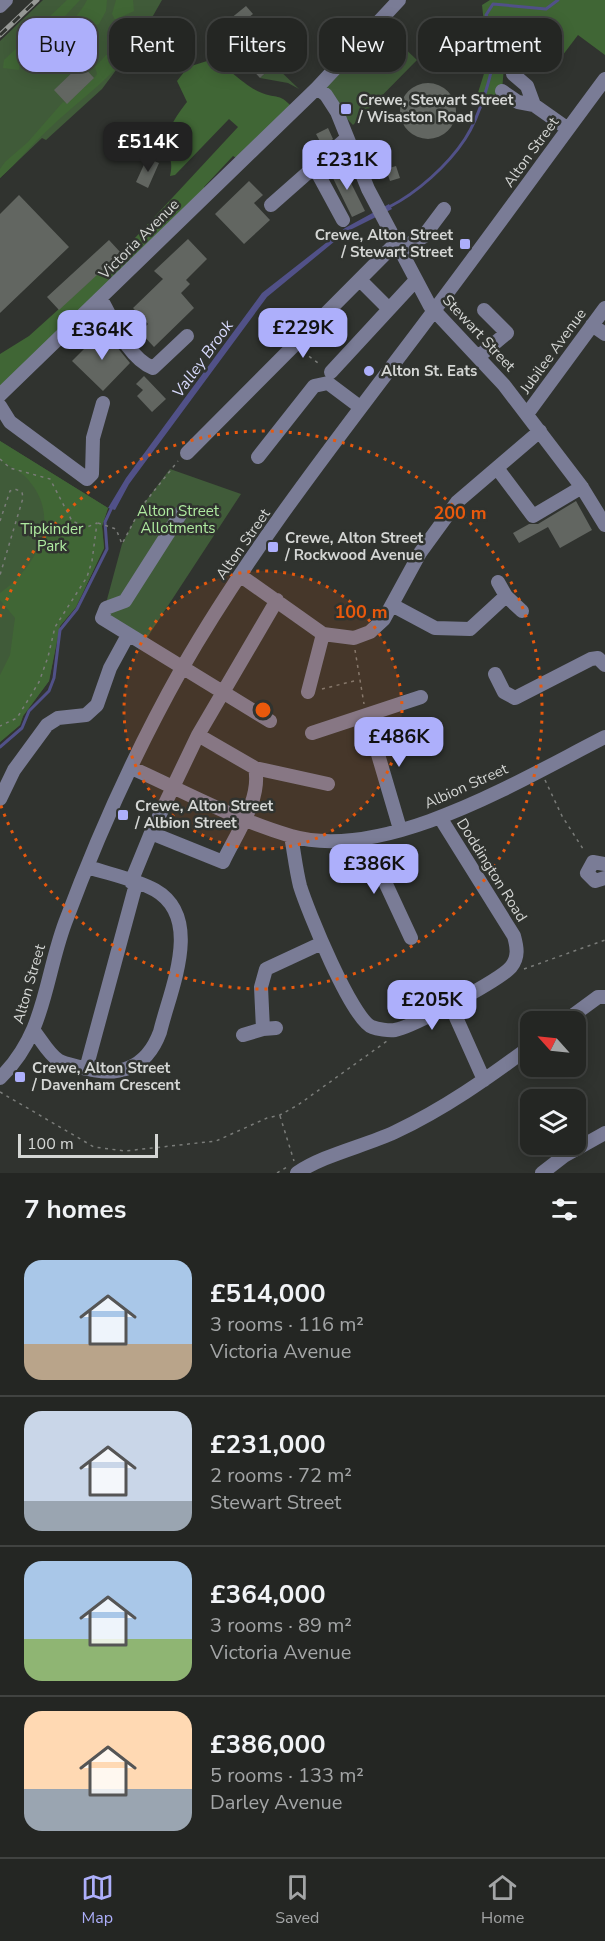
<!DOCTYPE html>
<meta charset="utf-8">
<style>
:root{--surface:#242623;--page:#2c2e2b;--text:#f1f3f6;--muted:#a3a5a6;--line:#414341;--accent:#adaffb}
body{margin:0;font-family:"Nunito Sans",sans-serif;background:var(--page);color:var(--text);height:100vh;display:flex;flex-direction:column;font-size:22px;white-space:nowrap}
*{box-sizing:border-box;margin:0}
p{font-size:20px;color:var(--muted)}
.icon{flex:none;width:33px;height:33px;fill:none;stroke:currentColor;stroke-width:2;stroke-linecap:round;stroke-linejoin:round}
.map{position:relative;height:1173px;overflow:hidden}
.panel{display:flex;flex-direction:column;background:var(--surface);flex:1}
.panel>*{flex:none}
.banner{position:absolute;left:18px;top:18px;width:570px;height:54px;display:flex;gap:12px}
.needle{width:39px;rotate:297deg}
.tools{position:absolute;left:520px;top:1011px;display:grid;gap:12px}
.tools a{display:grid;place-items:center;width:66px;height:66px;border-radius:12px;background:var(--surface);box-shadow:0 3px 15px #0003,0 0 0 2px var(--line);font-size:30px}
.scale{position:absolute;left:18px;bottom:15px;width:140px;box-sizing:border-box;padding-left:6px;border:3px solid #d4d6d4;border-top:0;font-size:16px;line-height:21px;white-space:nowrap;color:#d4d6d4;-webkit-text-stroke:4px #30332f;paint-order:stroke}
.price{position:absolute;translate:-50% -51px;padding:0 14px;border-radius:12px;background:var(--accent);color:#111;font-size:20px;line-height:39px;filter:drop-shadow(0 2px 3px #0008)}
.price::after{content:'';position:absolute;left:50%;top:36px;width:18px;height:14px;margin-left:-9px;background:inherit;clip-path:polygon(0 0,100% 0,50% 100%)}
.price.current{background:#222;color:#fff}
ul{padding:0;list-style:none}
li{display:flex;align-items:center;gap:18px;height:150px;padding:0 24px}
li+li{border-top:2px solid var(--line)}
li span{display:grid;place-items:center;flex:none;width:168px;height:120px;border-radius:18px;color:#555}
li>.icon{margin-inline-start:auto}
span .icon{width:72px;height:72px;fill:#fffc;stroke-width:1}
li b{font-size:26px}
h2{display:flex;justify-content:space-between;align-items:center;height:72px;padding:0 24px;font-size:26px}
.pill{padding:0 21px;border-radius:18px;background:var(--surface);box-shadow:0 3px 15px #0003,0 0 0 2px var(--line);font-size:21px;line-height:54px}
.pill.current{background:var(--accent);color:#111}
.tabs{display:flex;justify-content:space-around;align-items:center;height:84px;border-top:2px solid var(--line);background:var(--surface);font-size:16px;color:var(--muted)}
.tabs a{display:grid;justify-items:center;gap:3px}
.tabs .current{color:var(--accent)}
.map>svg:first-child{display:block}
</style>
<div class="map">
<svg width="605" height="1173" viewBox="0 0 605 1173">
<rect width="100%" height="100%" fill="#30332f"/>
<path fill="#405b39" d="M43 0H162L142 35 102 89 46 140 42 138 0 178V41Z
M383 28 417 60 353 125 317 88Z
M274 65 299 89 288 83 260 78Z
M0 441 108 508 102 526 104 548 76 607 60 626 49 681 23 716 20 725 0 742Z
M170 469 241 494 143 644 102 618 122 544 142 506Z"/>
<path fill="#406635" d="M67 0H80L53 29 55 33C68 28 81 12 87 0H107L106 11 99 24 84 29 78 44 53 57 46 66 24 59 20 61 19 70 3 68 4 60Z
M116 0H133L134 11 115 20 112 14Z
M490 0H605V55L578 35 550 72 526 56 520 65 505 54 502 91 480 103 476 99 488 61 482 5Z
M131 41 137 43C114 76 82 98 52 126 34 142 18 162 0 178V169L5 162 28 142 63 102 67 103 94 78 97 74 95 67 106 55 114 54 116 49 126 47V43Z
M207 61C230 65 241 85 262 93 277 99 279 93 291 106L238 159 233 156 204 187 205 192 0 389V354L29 336 121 253 238 127 229 119 175 175 170 176C173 163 170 158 167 147 163 134 179 112 187 102L177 81 188 67Z
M0 441 108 508 102 526 104 548 76 607 60 626 49 681 23 716 20 725 0 742V675L10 655 15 618 0 600V593C35 568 62 521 30 482 24 473 9 466 0 460Z"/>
<path fill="#515188" d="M389 204 392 209 346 232 267 297 129 484 115 510 108 508 126 478 262 293 345 228Z"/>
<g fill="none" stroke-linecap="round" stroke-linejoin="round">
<path stroke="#515188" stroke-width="3" d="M389 207C417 193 448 165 465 139 479 118 496 66 495 41 495 31 491 24 486 15L493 4 546 9 558 0
M0 747 22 728 29 711 49 691 54 678 60 630 77 609 107 549 105 522 112 507"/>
</g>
<path fill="#626661" d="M246 6 253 14 236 27 230 19Z
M259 49 274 65 260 78 245 62Z
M81 64 94 78 67 104 54 90Z
M400 111a28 28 0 1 1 56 0a28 28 0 1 1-56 0Z
M328 128 333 139 323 147 316 134Z
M147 158 159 163 148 188 136 182Z
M341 163 365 211 352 217 330 172Z
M396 166 400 178 390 181 386 169Z
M249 181 263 195 254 203 270 220 244 244 215 214Z
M19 195 69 247 0 313V214Z
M188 239 207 259 186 280 190 284 181 293 194 308 154 347 140 332 148 324 133 308 163 279 154 271Z
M109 240 121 253 59 310 47 297Z
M103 330 130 363 103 391 72 361Z
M144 376 166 399 152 412 137 396 143 390 136 384Z
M576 501 592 530 560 548 548 527 519 543 513 533 529 524H538Z"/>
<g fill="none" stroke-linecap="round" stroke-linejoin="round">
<path stroke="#7a7c79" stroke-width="1.5" stroke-dasharray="3 4.5" stroke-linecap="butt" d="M303 352 321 365
M0 459 10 468 50 479 72 521 87 527 97 523 92 561 87 577 55 627 48 657 39 682 17 718 0 726
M0 521 10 491 15 489 22 492 23 498 0 575
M98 523 116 529 122 544 142 506 178 461
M355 650 364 704
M322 689 358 680
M545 780 562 816 585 852
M524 969 605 940
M0 1092 94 1147 125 1151 216 1141 267 1118 280 1115 298 1105 387 1041
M280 1116 294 1161
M277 1173 287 1167"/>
<path stroke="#7a7c96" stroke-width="14" d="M0 6 6 0
M513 74 527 86 534 105
M317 88 326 95 337 112 368 189 430 306 504 385 581 486 605 525
M502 91 518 102 534 105 568 129
M329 161 317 172 343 220
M271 205 347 138
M399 249 423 237 444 209
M360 280 388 308
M101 299C114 322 128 358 153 368L187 336
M592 325 605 334
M478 357 507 333 484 310
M331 372 416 280
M0 395 317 88 399 0
M0 406 10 422 87 479 92 474 93 438 103 403
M527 414 605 308
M187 453 396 243
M258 457 314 386 328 383 360 407
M497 468 533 516 582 487
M183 510 125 601 106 608 102 618 270 721
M241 576 323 634 354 638 370 632 384 619 420 553 457 502 540 431
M498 582 506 596 522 611
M392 605 435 628 470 629 506 596
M495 674 504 692 515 698 591 659 598 658 605 665
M308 692 323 634
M367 717 400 829
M312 733 421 697
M132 768C183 791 236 820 291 836 385 863 522 779 605 737
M255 768 328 784
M0 799 14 770 47 725 58 718 86 715 97 705 110 668 128 635
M151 833 223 862C236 834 262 799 255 768L198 735
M291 836C294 852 296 870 300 886 307 909 352 1020 372 1027 377 1029 389 1031 395 1030 412 1027 500 980 511 967 519 957 517 947 514 936L441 819
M365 839 411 938
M605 864 593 862 587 873 595 881 605 878
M131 882 151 833 198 735 277 600
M450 1004 484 1080
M564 1022 598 997H605
M276 1028 263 1029 261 987 266 969 322 943
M34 1031C42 1041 48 1053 58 1060 65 1064 73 1065 80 1067 117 1078 146 1070 160 1032 170 990 204 918 155 890 135 879 109 874 88 867
M243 1035 263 1029
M86 1069 136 884
M0 1078C46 1033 44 980 65 923 97 837 136 750 181 670 253 544 346 428 433 312 491 235 547 157 605 79
M297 1173C323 1155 365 1146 395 1132 444 1109 488 1078 531 1046
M542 1173 564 1156 605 1133"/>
<defs>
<path id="rail" d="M0 35 37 0"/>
</defs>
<use href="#rail" stroke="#979996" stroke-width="5"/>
<use href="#rail" stroke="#30332f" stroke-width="3" stroke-dasharray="9" stroke-linecap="butt"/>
</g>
<circle cx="263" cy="710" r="139" fill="#e8590c" fill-opacity=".12"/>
<g fill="none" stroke="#e8590c" stroke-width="3" stroke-dasharray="3 6">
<circle cx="263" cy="710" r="139"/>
<path d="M0 617A279 279 0 1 1 0 803"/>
</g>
<g fill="#adaffb" stroke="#30332f" stroke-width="2">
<rect x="340" y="103" width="12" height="12" rx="3"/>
<rect x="459" y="238" width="12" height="12" rx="3"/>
<circle cx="369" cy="371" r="6"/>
<rect x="267" y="541" width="12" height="12" rx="3"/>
<rect x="117" y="809" width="12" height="12" rx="3"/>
<rect x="14" y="1071" width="12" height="12" rx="3"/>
</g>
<g text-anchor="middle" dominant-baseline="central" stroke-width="5" stroke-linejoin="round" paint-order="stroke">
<g font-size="15" font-weight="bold" fill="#d4d6d4" stroke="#30332f" text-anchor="start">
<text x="358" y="100">Crewe, Stewart Street<tspan x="358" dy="17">/ Wisaston Road</tspan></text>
<text x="453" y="235" text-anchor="end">Crewe, Alton Street<tspan x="453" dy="17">/ Stewart Street</tspan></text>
<text x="381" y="371">Alton St. Eats</text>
<text x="285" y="538">Crewe, Alton Street<tspan x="285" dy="17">/ Rockwood Avenue</tspan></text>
<text x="135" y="806">Crewe, Alton Street<tspan x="135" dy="17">/ Albion Street</tspan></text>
<text x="32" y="1068">Crewe, Alton Street<tspan x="32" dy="17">/ Davenham Crescent</tspan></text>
</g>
<g font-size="15" fill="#d4d6d4" stroke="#30332f">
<text transform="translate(531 152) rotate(-54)">Alton Street</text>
<text transform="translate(139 239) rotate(-45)">Victoria Avenue</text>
<text transform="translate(479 333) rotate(47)">Stewart Street</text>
<text transform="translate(553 351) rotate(-54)">Jubilee Avenue</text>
<text transform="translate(243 544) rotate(-55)">Alton Street</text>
<text transform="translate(466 786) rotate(-24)">Albion Street</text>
<text transform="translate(492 870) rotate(58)">Doddington Road</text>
<text transform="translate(29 984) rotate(-74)">Alton Street</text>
</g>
<g font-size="15" fill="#afeba0" stroke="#30332f">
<text x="178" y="511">Alton Street<tspan x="178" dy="17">Allotments</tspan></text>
<text x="52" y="529">Tipkinder<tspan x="52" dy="17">Park</tspan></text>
</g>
<g font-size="16" font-style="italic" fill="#d7d9fc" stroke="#30332f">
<text transform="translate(203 359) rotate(-54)">Valley Brook</text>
</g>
</g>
<circle cx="263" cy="710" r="9" fill="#e8590c" stroke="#30332f" stroke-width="3"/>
<g font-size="18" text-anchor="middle" font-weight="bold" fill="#e8590c" stroke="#30332f" stroke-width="5" stroke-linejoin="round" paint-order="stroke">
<text x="460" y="519">200 m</text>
<text x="361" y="618">100 m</text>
</g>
</svg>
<div class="tools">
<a><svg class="needle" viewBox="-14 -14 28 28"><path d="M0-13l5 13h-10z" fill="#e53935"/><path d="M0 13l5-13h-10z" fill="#a3a5a6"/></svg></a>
<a><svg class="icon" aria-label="layers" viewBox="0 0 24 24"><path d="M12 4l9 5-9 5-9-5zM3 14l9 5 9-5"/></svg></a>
</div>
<div class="scale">100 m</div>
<b class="price current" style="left:148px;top:173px">£514K</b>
<b class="price" style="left:347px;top:191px">£231K</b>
<b class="price" style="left:303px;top:359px">£229K</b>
<b class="price" style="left:102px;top:361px">£364K</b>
<b class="price" style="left:399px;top:768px">£486K</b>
<b class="price" style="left:374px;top:895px">£386K</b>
<b class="price" style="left:432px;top:1031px">£205K</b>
<div class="banner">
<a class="pill current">Buy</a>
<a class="pill">Rent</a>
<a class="pill">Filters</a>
<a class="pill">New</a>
<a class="pill">Apartment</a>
</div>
</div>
<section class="panel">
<h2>7 homes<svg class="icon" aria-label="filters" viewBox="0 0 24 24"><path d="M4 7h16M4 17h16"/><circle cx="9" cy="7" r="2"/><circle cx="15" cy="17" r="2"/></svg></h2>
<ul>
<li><span style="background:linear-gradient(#a9c7e8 70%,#b9a48a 0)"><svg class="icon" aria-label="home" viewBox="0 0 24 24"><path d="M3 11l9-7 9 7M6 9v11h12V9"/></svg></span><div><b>£514,000</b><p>3 rooms · 116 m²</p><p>Victoria Avenue</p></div></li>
<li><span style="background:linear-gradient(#c9d6e8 75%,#9aa5b1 0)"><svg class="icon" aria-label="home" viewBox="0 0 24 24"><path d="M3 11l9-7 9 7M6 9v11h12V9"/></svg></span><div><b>£231,000</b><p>2 rooms · 72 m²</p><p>Stewart Street</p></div></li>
<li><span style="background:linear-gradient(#a9c7e8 65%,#8fb573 0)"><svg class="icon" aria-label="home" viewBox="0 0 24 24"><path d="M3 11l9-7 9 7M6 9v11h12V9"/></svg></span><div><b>£364,000</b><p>3 rooms · 89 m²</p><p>Victoria Avenue</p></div></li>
<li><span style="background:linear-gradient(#ffd9b3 65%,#9aa5b1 0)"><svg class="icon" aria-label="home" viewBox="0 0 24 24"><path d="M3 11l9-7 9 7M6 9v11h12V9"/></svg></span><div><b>£386,000</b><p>5 rooms · 133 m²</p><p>Darley Avenue</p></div></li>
</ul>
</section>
<nav class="tabs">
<a class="current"><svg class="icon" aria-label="map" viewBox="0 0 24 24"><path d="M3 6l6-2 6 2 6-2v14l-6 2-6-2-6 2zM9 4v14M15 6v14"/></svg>Map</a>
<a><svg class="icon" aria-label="saved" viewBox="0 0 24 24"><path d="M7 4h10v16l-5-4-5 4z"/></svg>Saved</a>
<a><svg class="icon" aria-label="home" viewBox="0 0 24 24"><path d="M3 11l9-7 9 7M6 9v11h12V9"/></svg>Home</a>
</nav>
